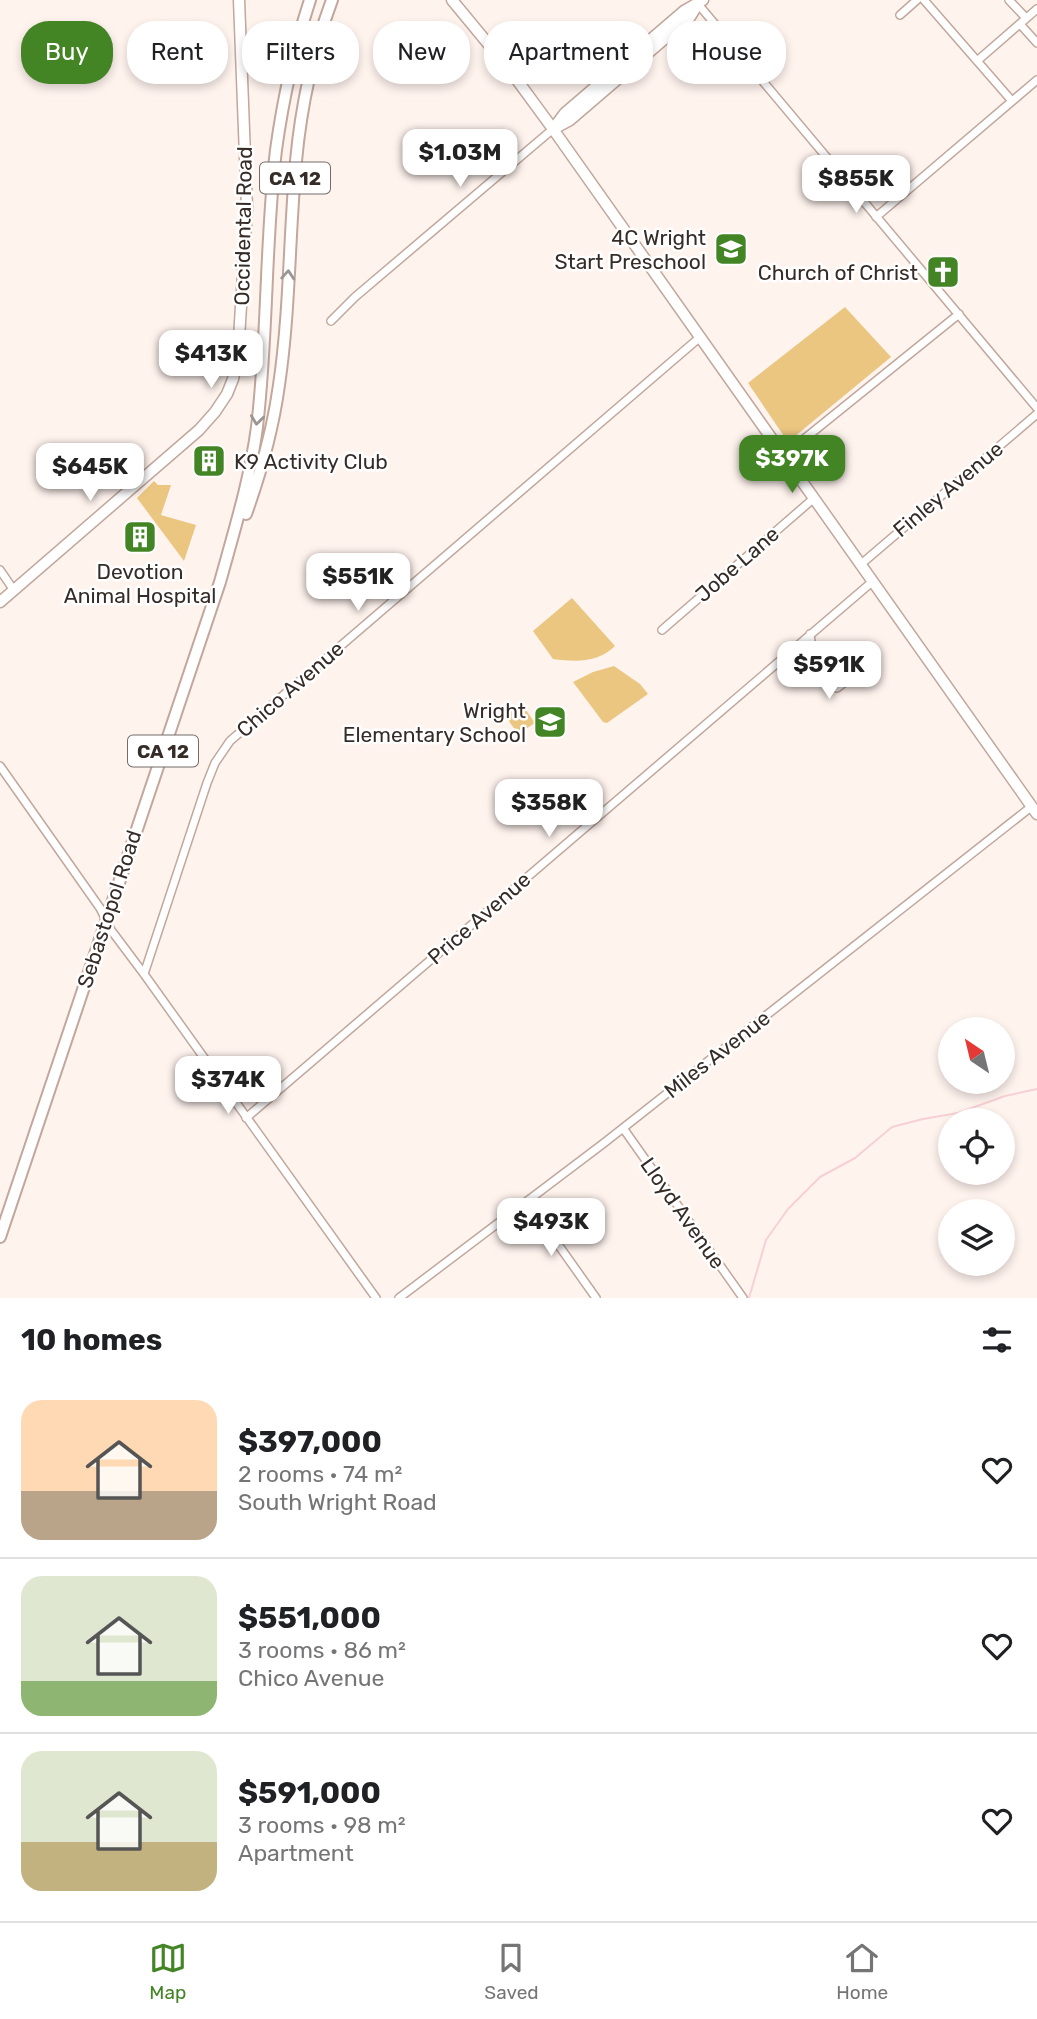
<!DOCTYPE html>
<meta charset="utf-8">
<style>
:root{--surface:#fff;--page:#f6f6f6;--text:#202124;--muted:#757577;--line:#e0e0e0;--accent:#438424}
body{margin:0;font-family:Rubik,sans-serif;background:var(--page);color:var(--text);height:100vh;display:flex;flex-direction:column;font-size:26px;white-space:nowrap}
*{box-sizing:border-box;margin:0}
p{font-size:23px;color:var(--muted)}
.icon{flex:none;width:38px;height:38px;fill:none;stroke:currentColor;stroke-width:2;stroke-linecap:round;stroke-linejoin:round}
.map{position:relative;height:1298px;overflow:hidden}
.drawer{display:flex;flex-direction:column;background:var(--surface);flex:1}
.drawer>*{flex:none}
.banner{position:absolute;left:21px;top:21px;width:996px;height:63px;display:flex;gap:14px}
.needle{width:46px;rotate:325deg}
.tools{position:absolute;left:938px;top:1017px;display:grid;gap:14px}
.tools a{display:grid;place-items:center;width:77px;height:77px;border-radius:50%;background:var(--surface);box-shadow:0 4px 10px #0003;font-size:35px}
.price{position:absolute;translate:-50% -60px;padding:0 16px;border-radius:14px;background:#fff;color:#222;font-size:23px;line-height:46px;filter:drop-shadow(0 2px 4px #0008)}
.price::after{content:'';position:absolute;left:50%;top:42px;width:21px;height:16px;margin-left:-10px;background:inherit;clip-path:polygon(0 0,100% 0,50% 100%)}
.price.current{background:var(--accent);color:#fff}
ul{padding:0;list-style:none}
li{display:flex;align-items:center;gap:21px;height:175px;padding:0 21px}
li+li{border-top:2px solid var(--line)}
li span{display:grid;place-items:center;flex:none;width:196px;height:140px;border-radius:21px;color:#555}
li>.icon{margin-inline-start:auto}
span .icon{width:84px;height:84px;fill:#fffc;stroke-width:1}
li b{font-size:30px}
h2{display:flex;justify-content:space-between;align-items:center;height:84px;padding:0 21px;font-size:30px}
.chip{padding:0 24px;border-radius:28px;background:var(--surface);box-shadow:0 4px 10px #0003;font-size:24px;line-height:63px}
.chip.current{background:var(--accent);color:#fff}
.dock{display:flex;justify-content:space-around;align-items:center;height:98px;border-top:2px solid var(--line);background:var(--surface);font-size:19px;color:var(--muted)}
.dock a{display:grid;justify-items:center;gap:4px}
.dock .current{color:var(--accent)}
.map>svg:first-child{display:block}
</style>
<div class="map">
<svg width="1037" height="1298" viewBox="0 0 1037 1298">
<rect width="100%" height="100%" fill="#fff3ee"/>
<path fill="#ebc681" d="M845 307 891 357 788 442 748 383Z
M154 481 158 485H171L161 515 196 525 184 561 137 498Z
M572 598 615 646C597 663 576 662 553 659L533 631Z
M614 666 640 684 648 694 607 723 603 722 573 682 593 672Z
M521 703 535 723 518 734 504 714Z"/>
<g fill="none" stroke-linecap="round" stroke-linejoin="round">
<path stroke="#f7d0d5" stroke-width="2" d="M749 1298 766 1240 788 1209 820 1177 855 1158 892 1127 923 1119 958 1113 1005 1096 1037 1089"/>
<defs>
<path id="street" d="M924 0 1012 101
M1009 0 1026 18
M698 4 1037 408
M900 15 917 0
M1020 24 1037 43
M977 61 1037 9
M876 217 1037 80
M331 321 355 297 553 129
M783 456 959 314
M860 565 1037 414
M0 570 13 589
M662 630 813 499
M810 634 814 664 829 686 837 688 845 682 847 674 843 668 837 664
M0 766 100 908 111 930 144 974 376 1298
M144 974 207 783 215 763 230 741 699 338
M246 1118 872 582
M623 1128 743 1298
M528 1202 596 1298
M399 1298 604 1143 1031 807"/>
<path id="secondary" d="M452 0 509 69 553 129 1037 814
M557 127 570 120 690 17 698 4
M553 129 565 113 684 11 703 0
M0 602 199 430 215 412 227 394 233 379 238 355 247 208 239 0"/>
<path id="primary" d="M246 514C261 472 273 429 279 385 290 311 289 236 296 161 301 107 313 51 332 0
M0 1237 220 582C234 531 250 480 257 427 268 335 265 242 276 150 283 99 294 49 310 0"/>
</defs>
<use href="#street" stroke="#c1a79c" stroke-width="10"/>
<use href="#secondary" stroke="#c1a79c" stroke-width="13"/>
<use href="#primary" stroke="#c1a79c" stroke-width="14"/>
<use href="#street" stroke="#fff" stroke-width="7"/>
<use href="#secondary" stroke="#fff" stroke-width="10"/>
<use href="#primary" stroke="#fff" stroke-width="10"/>
</g>
<defs><path id="oneway-chevron" d="M-2-3.5L2.5 0L-2 3.5" fill="none" stroke-width="1.6" stroke-linecap="round" stroke-linejoin="round" transform="scale(1.75)"/></defs>
<g stroke="#9a9693">
<use href="#oneway-chevron" transform="translate(288 275) rotate(-86)"/>
<use href="#oneway-chevron" transform="translate(257 420) rotate(97)"/>
</g>
<defs>
<symbol id="school-square" viewBox="-11 -11 22 22"><rect x="-9" y="-9" width="18" height="18" rx="4" fill="#438424" stroke="#fff"/><path d="M0-5L7-2L0 1L-7-2ZM-4 1L0 2.5L4 1V4Q0 6-4 4Z" fill="#fff"/></symbol>
<symbol id="church-square" viewBox="-11 -11 22 22"><rect x="-9" y="-9" width="18" height="18" rx="4" fill="#438424" stroke="#fff"/><path d="M-1.2-6h2.4v3.5h3.3v2.4h-3.3V6h-2.4V-.1h-3.3v-2.4h3.3Z" fill="#fff"/></symbol>
<symbol id="building-square" viewBox="-11 -11 22 22"><rect x="-9" y="-9" width="18" height="18" rx="4" fill="#438424" stroke="#fff"/><path d="M-4-6H4V6H1V3H-1V6H-4ZM-2.5-4.3h1.7v1.8h-1.7ZM.8-4.3h1.7v1.8H.8ZM-2.5-1h1.7V.8h-1.7ZM.8-1h1.7V.8H.8Z" fill="#fff"/></symbol>
</defs>
<g fill-rule="evenodd">
<use href="#school-square" x="712" y="230" width="38" height="38"/>
<use href="#church-square" x="924" y="253" width="38" height="38"/>
<use href="#building-square" x="190" y="442" width="38" height="38"/>
<use href="#building-square" x="121" y="518" width="38" height="38"/>
<use href="#school-square" x="531" y="703" width="38" height="38"/>
</g>
<g text-anchor="middle" dominant-baseline="central" stroke-width="5" stroke-linejoin="round" paint-order="stroke">
<g fill="#fff" stroke="#726b68" stroke-width="2">
<rect x="260" y="162.5" width="70" height="31" rx="5"/>
<rect x="128" y="735.5" width="70" height="31" rx="5"/>
</g>
<g font-size="19" font-weight="bold" fill="#362c27">
<text x="295" y="178">CA 12</text>
<text x="163" y="751">CA 12</text>
</g>
<g font-size="21" fill="#362c27" stroke="#fff">
<text transform="translate(243 226) rotate(-89)">Occidental Road</text>
<text transform="translate(948 489) rotate(-40)">Finley Avenue</text>
<text transform="translate(737 564) rotate(-41)">Jobe Lane</text>
<text transform="translate(290 689) rotate(-41)">Chico Avenue</text>
<text transform="translate(109 909) rotate(-72)">Sebastopol Road</text>
<text transform="translate(479 918) rotate(-41)">Price Avenue</text>
<text transform="translate(717 1054) rotate(-38)">Miles Avenue</text>
<text transform="translate(683 1213) rotate(55)">Lloyd Avenue</text>
</g>
<g font-size="21" fill="#362c27" stroke="#fff" text-anchor="end">
<text x="706" y="237">4C Wright<tspan x="706" dy="24">Start Preschool</tspan></text>
<text x="918" y="272">Church of Christ</text>
<text x="234" y="461" text-anchor="start">K9 Activity Club</text>
<text x="140" y="571" text-anchor="middle">Devotion<tspan x="140" dy="24">Animal Hospital</tspan></text>
<text x="526" y="710">Wright<tspan x="526" dy="24">Elementary School</tspan></text>
</g>
</g>
</svg>
<div class="tools">
<a><svg class="needle" viewBox="-14 -14 28 28"><path d="M0-13l5 13h-10z" fill="#e53935"/><path d="M0 13l5-13h-10z" fill="#757577"/></svg></a>
<a><svg class="icon" aria-label="locate" viewBox="0 0 24 24"><circle cx="12" cy="12" r="6"/><path d="M12 2v4M12 18v4M2 12h4M18 12h4"/></svg></a>
<a><svg class="icon" aria-label="layers" viewBox="0 0 24 24"><path d="M12 4l9 5-9 5-9-5zM3 14l9 5 9-5"/></svg></a>
</div>
<b class="price" style="left:460px;top:189px">$1.03M</b>
<b class="price" style="left:856px;top:215px">$855K</b>
<b class="price" style="left:211px;top:390px">$413K</b>
<b class="price current" style="left:792px;top:495px">$397K</b>
<b class="price" style="left:90px;top:503px">$645K</b>
<b class="price" style="left:358px;top:613px">$551K</b>
<b class="price" style="left:829px;top:701px">$591K</b>
<b class="price" style="left:549px;top:839px">$358K</b>
<b class="price" style="left:228px;top:1116px">$374K</b>
<b class="price" style="left:551px;top:1258px">$493K</b>
<div class="banner">
<a class="chip current">Buy</a>
<a class="chip">Rent</a>
<a class="chip">Filters</a>
<a class="chip">New</a>
<a class="chip">Apartment</a>
<a class="chip">House</a>
</div>
</div>
<section class="drawer">
<h2>10 homes<svg class="icon" aria-label="filters" viewBox="0 0 24 24"><path d="M4 7h16M4 17h16"/><circle cx="9" cy="7" r="2"/><circle cx="15" cy="17" r="2"/></svg></h2>
<ul>
<li><span style="background:linear-gradient(#ffd9b3 65%,#b9a48a 0)"><svg class="icon" aria-label="home" viewBox="0 0 24 24"><path d="M3 11l9-7 9 7M6 9v11h12V9"/></svg></span><div><b>$397,000</b><p>2 rooms · 74 m²</p><p>South Wright Road</p></div><svg class="icon" aria-label="heart" viewBox="0 0 24 24"><path d="M12 20l-8-8c-3-5 5-10 8-4 3-6 11-1 8 4z"/></svg></li>
<li><span style="background:linear-gradient(#dfe7d0 75%,#8fb573 0)"><svg class="icon" aria-label="home" viewBox="0 0 24 24"><path d="M3 11l9-7 9 7M6 9v11h12V9"/></svg></span><div><b>$551,000</b><p>3 rooms · 86 m²</p><p>Chico Avenue</p></div><svg class="icon" aria-label="heart" viewBox="0 0 24 24"><path d="M12 20l-8-8c-3-5 5-10 8-4 3-6 11-1 8 4z"/></svg></li>
<li><span style="background:linear-gradient(#dfe7d0 65%,#c2b280 0)"><svg class="icon" aria-label="home" viewBox="0 0 24 24"><path d="M3 11l9-7 9 7M6 9v11h12V9"/></svg></span><div><b>$591,000</b><p>3 rooms · 98 m²</p><p>Apartment</p></div><svg class="icon" aria-label="heart" viewBox="0 0 24 24"><path d="M12 20l-8-8c-3-5 5-10 8-4 3-6 11-1 8 4z"/></svg></li>
</ul>
</section>
<nav class="dock">
<a class="current"><svg class="icon" aria-label="map" viewBox="0 0 24 24"><path d="M3 6l6-2 6 2 6-2v14l-6 2-6-2-6 2zM9 4v14M15 6v14"/></svg>Map</a>
<a><svg class="icon" aria-label="saved" viewBox="0 0 24 24"><path d="M7 4h10v16l-5-4-5 4z"/></svg>Saved</a>
<a><svg class="icon" aria-label="home" viewBox="0 0 24 24"><path d="M3 11l9-7 9 7M6 9v11h12V9"/></svg>Home</a>
</nav>
